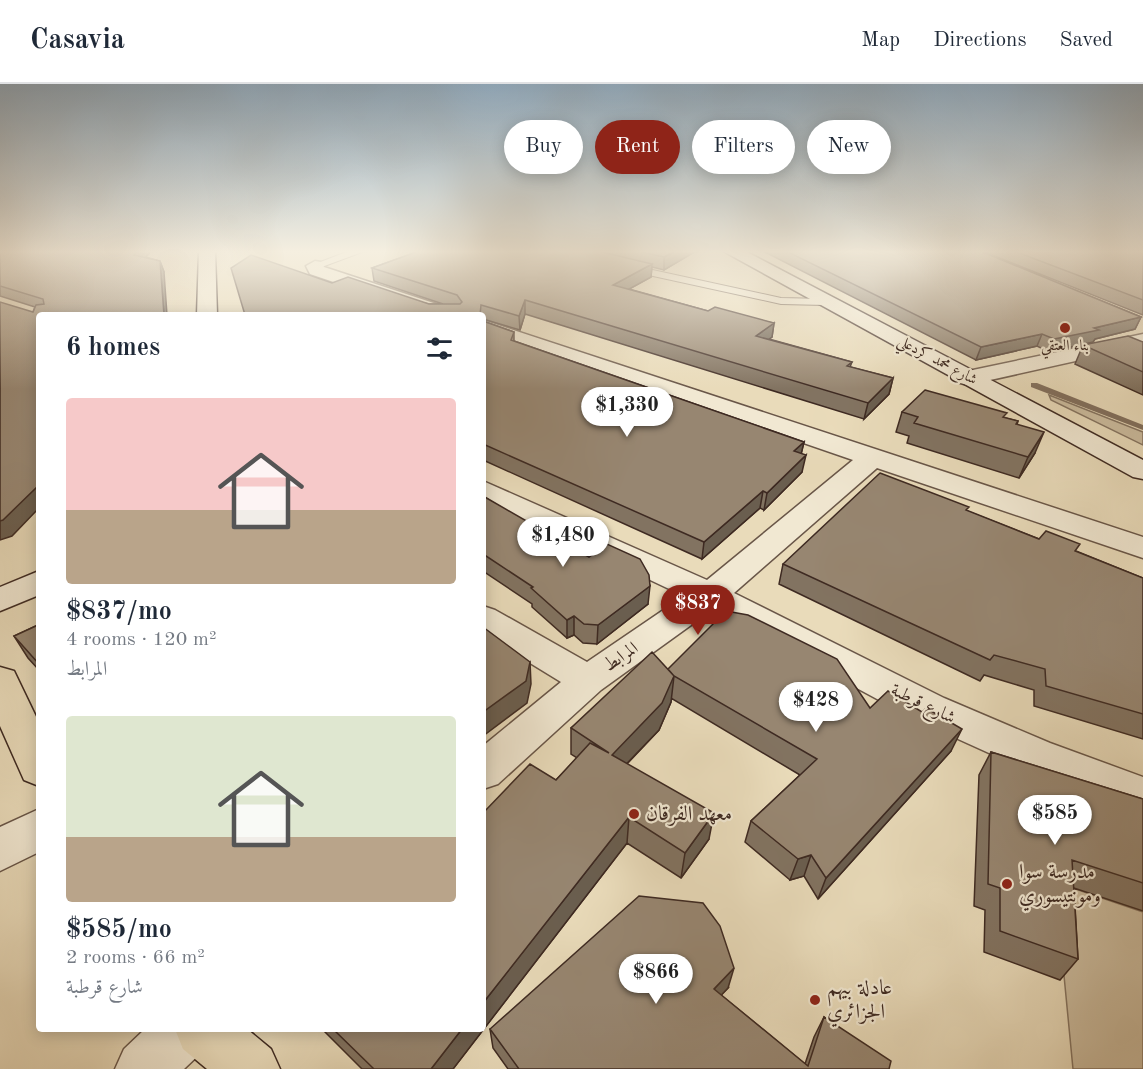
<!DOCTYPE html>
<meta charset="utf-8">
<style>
:root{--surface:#fff;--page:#f6f6f7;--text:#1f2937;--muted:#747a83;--line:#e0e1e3;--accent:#8f2418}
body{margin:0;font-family:"Old Standard TT",Amiri,serif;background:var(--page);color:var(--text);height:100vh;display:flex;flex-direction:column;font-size:22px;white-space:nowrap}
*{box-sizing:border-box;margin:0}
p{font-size:20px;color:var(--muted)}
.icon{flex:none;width:33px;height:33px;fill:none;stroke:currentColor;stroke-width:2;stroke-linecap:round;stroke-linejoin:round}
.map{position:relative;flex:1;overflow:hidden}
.drawer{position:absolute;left:36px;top:228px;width:450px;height:720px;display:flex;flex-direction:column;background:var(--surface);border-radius:6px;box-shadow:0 3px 15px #0003}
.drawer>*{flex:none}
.guide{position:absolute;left:504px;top:36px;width:549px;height:54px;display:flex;gap:12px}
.price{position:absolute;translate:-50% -51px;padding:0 14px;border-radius:21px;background:#fff;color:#222;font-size:20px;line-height:39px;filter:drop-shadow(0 2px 3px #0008)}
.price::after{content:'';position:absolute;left:50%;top:36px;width:18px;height:14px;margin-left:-9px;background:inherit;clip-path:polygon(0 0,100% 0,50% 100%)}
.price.on{background:var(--accent);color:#fff}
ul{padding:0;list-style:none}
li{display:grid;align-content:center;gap:12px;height:318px;padding:0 30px}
li span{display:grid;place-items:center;height:186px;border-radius:6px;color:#555}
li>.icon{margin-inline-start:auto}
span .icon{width:108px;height:108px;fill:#fffc;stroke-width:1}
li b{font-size:26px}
h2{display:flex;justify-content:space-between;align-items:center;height:72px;padding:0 30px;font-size:26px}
.tag{padding:0 21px;border-radius:27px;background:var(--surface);box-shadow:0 3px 15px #0003;font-size:21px;line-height:54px}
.tag.on{background:var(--accent);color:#fff}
header{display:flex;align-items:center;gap:36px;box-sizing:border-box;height:84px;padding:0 30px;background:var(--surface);border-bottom:2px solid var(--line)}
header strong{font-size:28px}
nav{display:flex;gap:33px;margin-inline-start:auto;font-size:21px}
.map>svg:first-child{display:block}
</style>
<header>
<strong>Casavia</strong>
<nav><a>Map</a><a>Directions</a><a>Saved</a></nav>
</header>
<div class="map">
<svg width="1143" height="985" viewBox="0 0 1143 985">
<rect width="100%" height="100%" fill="#e9dbba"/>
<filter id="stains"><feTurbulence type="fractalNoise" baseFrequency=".00333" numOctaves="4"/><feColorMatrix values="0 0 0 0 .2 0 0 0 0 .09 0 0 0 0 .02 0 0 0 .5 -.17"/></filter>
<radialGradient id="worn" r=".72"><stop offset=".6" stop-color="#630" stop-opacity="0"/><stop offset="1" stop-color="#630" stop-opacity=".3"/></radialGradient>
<path fill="#ccbda0" stroke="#857461" stroke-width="1.5" d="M1049 311 1143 348V361L1051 316Z
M1055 798 1143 828V985H1073Z"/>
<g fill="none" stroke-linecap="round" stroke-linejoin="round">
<path fill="#82705e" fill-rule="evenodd" d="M1031 299H1037L1143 341V346L1031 303Z"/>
<defs>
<path id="lane" d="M349 167H365L319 184 310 182Z
M625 180 781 214 825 215 831 218 825 221 781 220 621 185V181Z"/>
<path id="street" d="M315 177 321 178 324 183 458 227 461 231H431L310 190 306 182Z
M483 236 1143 453V474L877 384 734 509 944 614 1050 659 1143 693V731L1020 683 916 636 712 526 601 606 498 700 483 705V662L561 598 483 550V522L495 526 587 578 684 512 483 417V397L707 496 853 376 483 249Z
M1143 250V262L968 301 960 299 956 294 960 289 968 287Z
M39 725V768L0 787V743Z
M145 945H213L205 965 184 985H115L124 965Z"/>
<path id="secondary" d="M199 167H215L217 231H197Z
M723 167H745L1143 376V395L1133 393Z
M39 487V511L0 527V503Z"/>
<path id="primary" d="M0 583 14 587 39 639V702L24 696 0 642Z
M175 945H247L271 965 280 985H207L183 965Z"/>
</defs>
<use href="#lane" stroke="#695648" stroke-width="2"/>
<use href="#street" stroke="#695648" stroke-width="3"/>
<use href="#secondary" stroke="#3e2a22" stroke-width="3"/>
<use href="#primary" stroke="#3e2a22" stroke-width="3"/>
<use href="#lane" fill="#f1e8d2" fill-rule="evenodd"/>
<use href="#street" fill="#f1e8d2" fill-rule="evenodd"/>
<use href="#secondary" fill="#f1e8d2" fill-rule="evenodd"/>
<use href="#primary" fill="#e9dbba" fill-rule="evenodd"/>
</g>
<path fill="#827361" stroke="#3e2a22" stroke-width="1.5" d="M0 167H151L146 173 160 177 164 188 39 231 12 452 33 228 35 223 0 212Z
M419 167H696L664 186 652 183 651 193 629 205 708 227 774 239 772 253 769 255 852 278 850 283 893 294 889 310 864 335 525 230 520 246 483 235V231H245L332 199 429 220H443L374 197 372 184Z
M763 167H980L1141 233 1135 245 1095 255 1093 258 1049 268 1037 262 976 276Z
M982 167H1143V231Z
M483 237 514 248V257L804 358 801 370 802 388 764 426 760 424 702 475 483 376Z
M1143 258V311L1075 280 1083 261Z
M902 328 1005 334 1018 337 1017 341 1035 369 1019 394 907 359 909 352 896 348Z
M483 412 648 520 597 560 583 559 574 551 567 554 532 523V520L483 487Z
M967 427 1039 455 1076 467 1143 494V655L1034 622V606L984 591 980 597 779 500 783 480Z
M39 540V586L28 574 14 552 38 541Z
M668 585 870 624 951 667 818 815 804 792 790 796 745 758 751 737 800 691 671 614V618L659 646 627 680 709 755 681 794 627 759 453 985H362L322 945H483L556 696 577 674 571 670V644Z
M991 668 1143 715V827L1074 804 1078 875 1060 896 984 868 985 826 974 822 979 691Z
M728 904 721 911 805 980 814 953 824 933 889 985H508L493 964 490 945Z"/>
<path fill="#6a5e4f" stroke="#3e2a22" stroke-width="1.5" d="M137 167H151L138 182 134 171Z
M675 167H696L664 186V173Z
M160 177 164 188 167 231H164Z
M652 180 651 193 613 214V201Z
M525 216V230L520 246 519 232Z
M1141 233 1135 245 1095 255 1093 258 1049 268 1054 255 1094 244Z
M774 239 772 253 754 266 756 252Z
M1042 250 1037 262 976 276 981 263Z
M893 294 889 310 864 335 868 319Z
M1044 348 1035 369 1019 394 1028 373Z
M804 358 800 375 794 367Z
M806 371 802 388 764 426 767 409Z
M39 401V424L12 452 0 456V437Z
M763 407 760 424 702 475 704 458Z
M650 502 648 520 597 560 598 541Z
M574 532V551L567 554V536Z
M530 578 531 600 527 619 483 652V628Z
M674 592 671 618 659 646 610 697 612 671Z
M962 645 951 667 818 815 826 794Z
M714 729 709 755 681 794 685 769Z
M629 733 627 759 453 985H431L462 945H483V919Z
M811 771 804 792 790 796 798 775Z
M734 884 728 904 708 925 714 905Z"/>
<path fill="#978671" stroke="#3e2a22" stroke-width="1.5" d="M0 167H137L134 171 160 177 164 231H39V401L3 436 0 437V218L33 228 36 221 44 220 43 215 0 202Z
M419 167H598L652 180 613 201 708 227 715 223 774 239 756 252 852 278 847 282 893 294 868 319 525 216 519 232 481 221 480 231H245L231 184 251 171 332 199 348 193 429 220H460L462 218 457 211 372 184Z
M637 167H675L664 173Z
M786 167H980L1141 233 1094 244 1099 246 1054 255 1042 250 981 263Z
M1014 167H1143V216Z
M483 237 514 248 511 256 804 358 794 367 806 371 767 409 763 407 704 458 483 360Z
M1128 252 1143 258V288L1083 261Z
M925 306 1007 329 1003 333 1018 337 1016 340 1044 348 1028 373 914 339 918 333 902 328Z
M880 389 969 423 966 426 1039 455 1046 447 1080 460 1075 467 1143 494V630L1046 602 1045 585 994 571 990 576 783 480Z
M483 412 589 473 607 460 640 475 649 491 650 502 598 541 584 540 574 532 567 536 531 504 533 503 483 470Z
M726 527 748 531 837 575 870 624 888 607 922 628 926 624 962 645 826 794 811 771 798 775 751 737 817 675 674 592 668 585Z
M39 540V580L14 552 38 541Z
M483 543 530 578 526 597 483 628Z
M652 568 674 592 662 619 612 671 714 729 685 769 629 733 483 919V729L530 680 556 696 590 659 609 669 571 644Z
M991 668 1143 715V799L1072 776 1078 875 1000 847V804L988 800Z
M639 812 703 819 720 842 734 884 714 905 808 982 824 933 891 977 889 985H519L490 945Z
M333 945H462L431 985H374Z"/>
<linearGradient id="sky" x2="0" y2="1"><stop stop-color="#91acc1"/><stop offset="0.55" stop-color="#f5efe0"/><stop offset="1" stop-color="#f5efe0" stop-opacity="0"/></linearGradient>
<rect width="1143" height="305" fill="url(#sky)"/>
<g fill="#8f2418" stroke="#f1e8d2" stroke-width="2">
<circle cx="1065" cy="244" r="6"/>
<circle cx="634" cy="730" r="6"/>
<circle cx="1007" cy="800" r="6"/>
<circle cx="815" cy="916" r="6"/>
</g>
<g text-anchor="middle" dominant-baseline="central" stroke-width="4.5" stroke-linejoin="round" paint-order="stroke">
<g font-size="15" fill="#3e2a22" stroke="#f1e8d2">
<text x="1065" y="262">بناء العتقي</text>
</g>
<g font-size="15" fill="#3e2a22" stroke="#f1e8d2">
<text transform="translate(937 277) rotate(28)">شارع محمد كردعلي</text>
</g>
<g font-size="18" fill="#3e2a22" stroke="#f1e8d2">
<text transform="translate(621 573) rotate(-35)">المرابط</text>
<text transform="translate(923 620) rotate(26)">شارع قرطبة</text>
</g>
<g font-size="21" fill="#3e2a22" stroke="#f1e8d2" text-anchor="start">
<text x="646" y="730">معهد الفرقان</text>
<text x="1019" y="788">مدرسة سوا<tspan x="1019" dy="24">ومونتيسوري</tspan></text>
<text x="827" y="904">عادلة بيهم<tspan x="827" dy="24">الجزائري</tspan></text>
</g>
</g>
<rect width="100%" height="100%" filter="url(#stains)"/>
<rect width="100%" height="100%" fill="url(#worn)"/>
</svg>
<b class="price" style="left:627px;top:354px">$1,330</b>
<b class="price" style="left:563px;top:484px">$1,480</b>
<b class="price on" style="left:698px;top:552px">$837</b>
<b class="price" style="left:816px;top:649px">$428</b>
<b class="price" style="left:1055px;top:762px">$585</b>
<b class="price" style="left:656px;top:921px">$866</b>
<div class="guide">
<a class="tag">Buy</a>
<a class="tag on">Rent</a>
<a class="tag">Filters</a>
<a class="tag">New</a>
</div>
<section class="drawer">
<h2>6 homes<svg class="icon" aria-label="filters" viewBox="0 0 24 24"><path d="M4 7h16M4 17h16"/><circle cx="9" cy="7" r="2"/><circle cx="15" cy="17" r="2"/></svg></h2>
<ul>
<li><span style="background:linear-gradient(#f6c9c9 60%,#b9a48a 0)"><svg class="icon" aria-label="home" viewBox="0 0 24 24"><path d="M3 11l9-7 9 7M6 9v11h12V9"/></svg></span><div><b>$837/mo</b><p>4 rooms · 120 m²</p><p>المرابط</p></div></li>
<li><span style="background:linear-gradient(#dfe7d0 65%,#b9a48a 0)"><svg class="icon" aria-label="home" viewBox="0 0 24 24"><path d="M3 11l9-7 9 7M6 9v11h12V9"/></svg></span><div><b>$585/mo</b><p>2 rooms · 66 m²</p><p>شارع قرطبة</p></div></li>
</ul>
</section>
</div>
